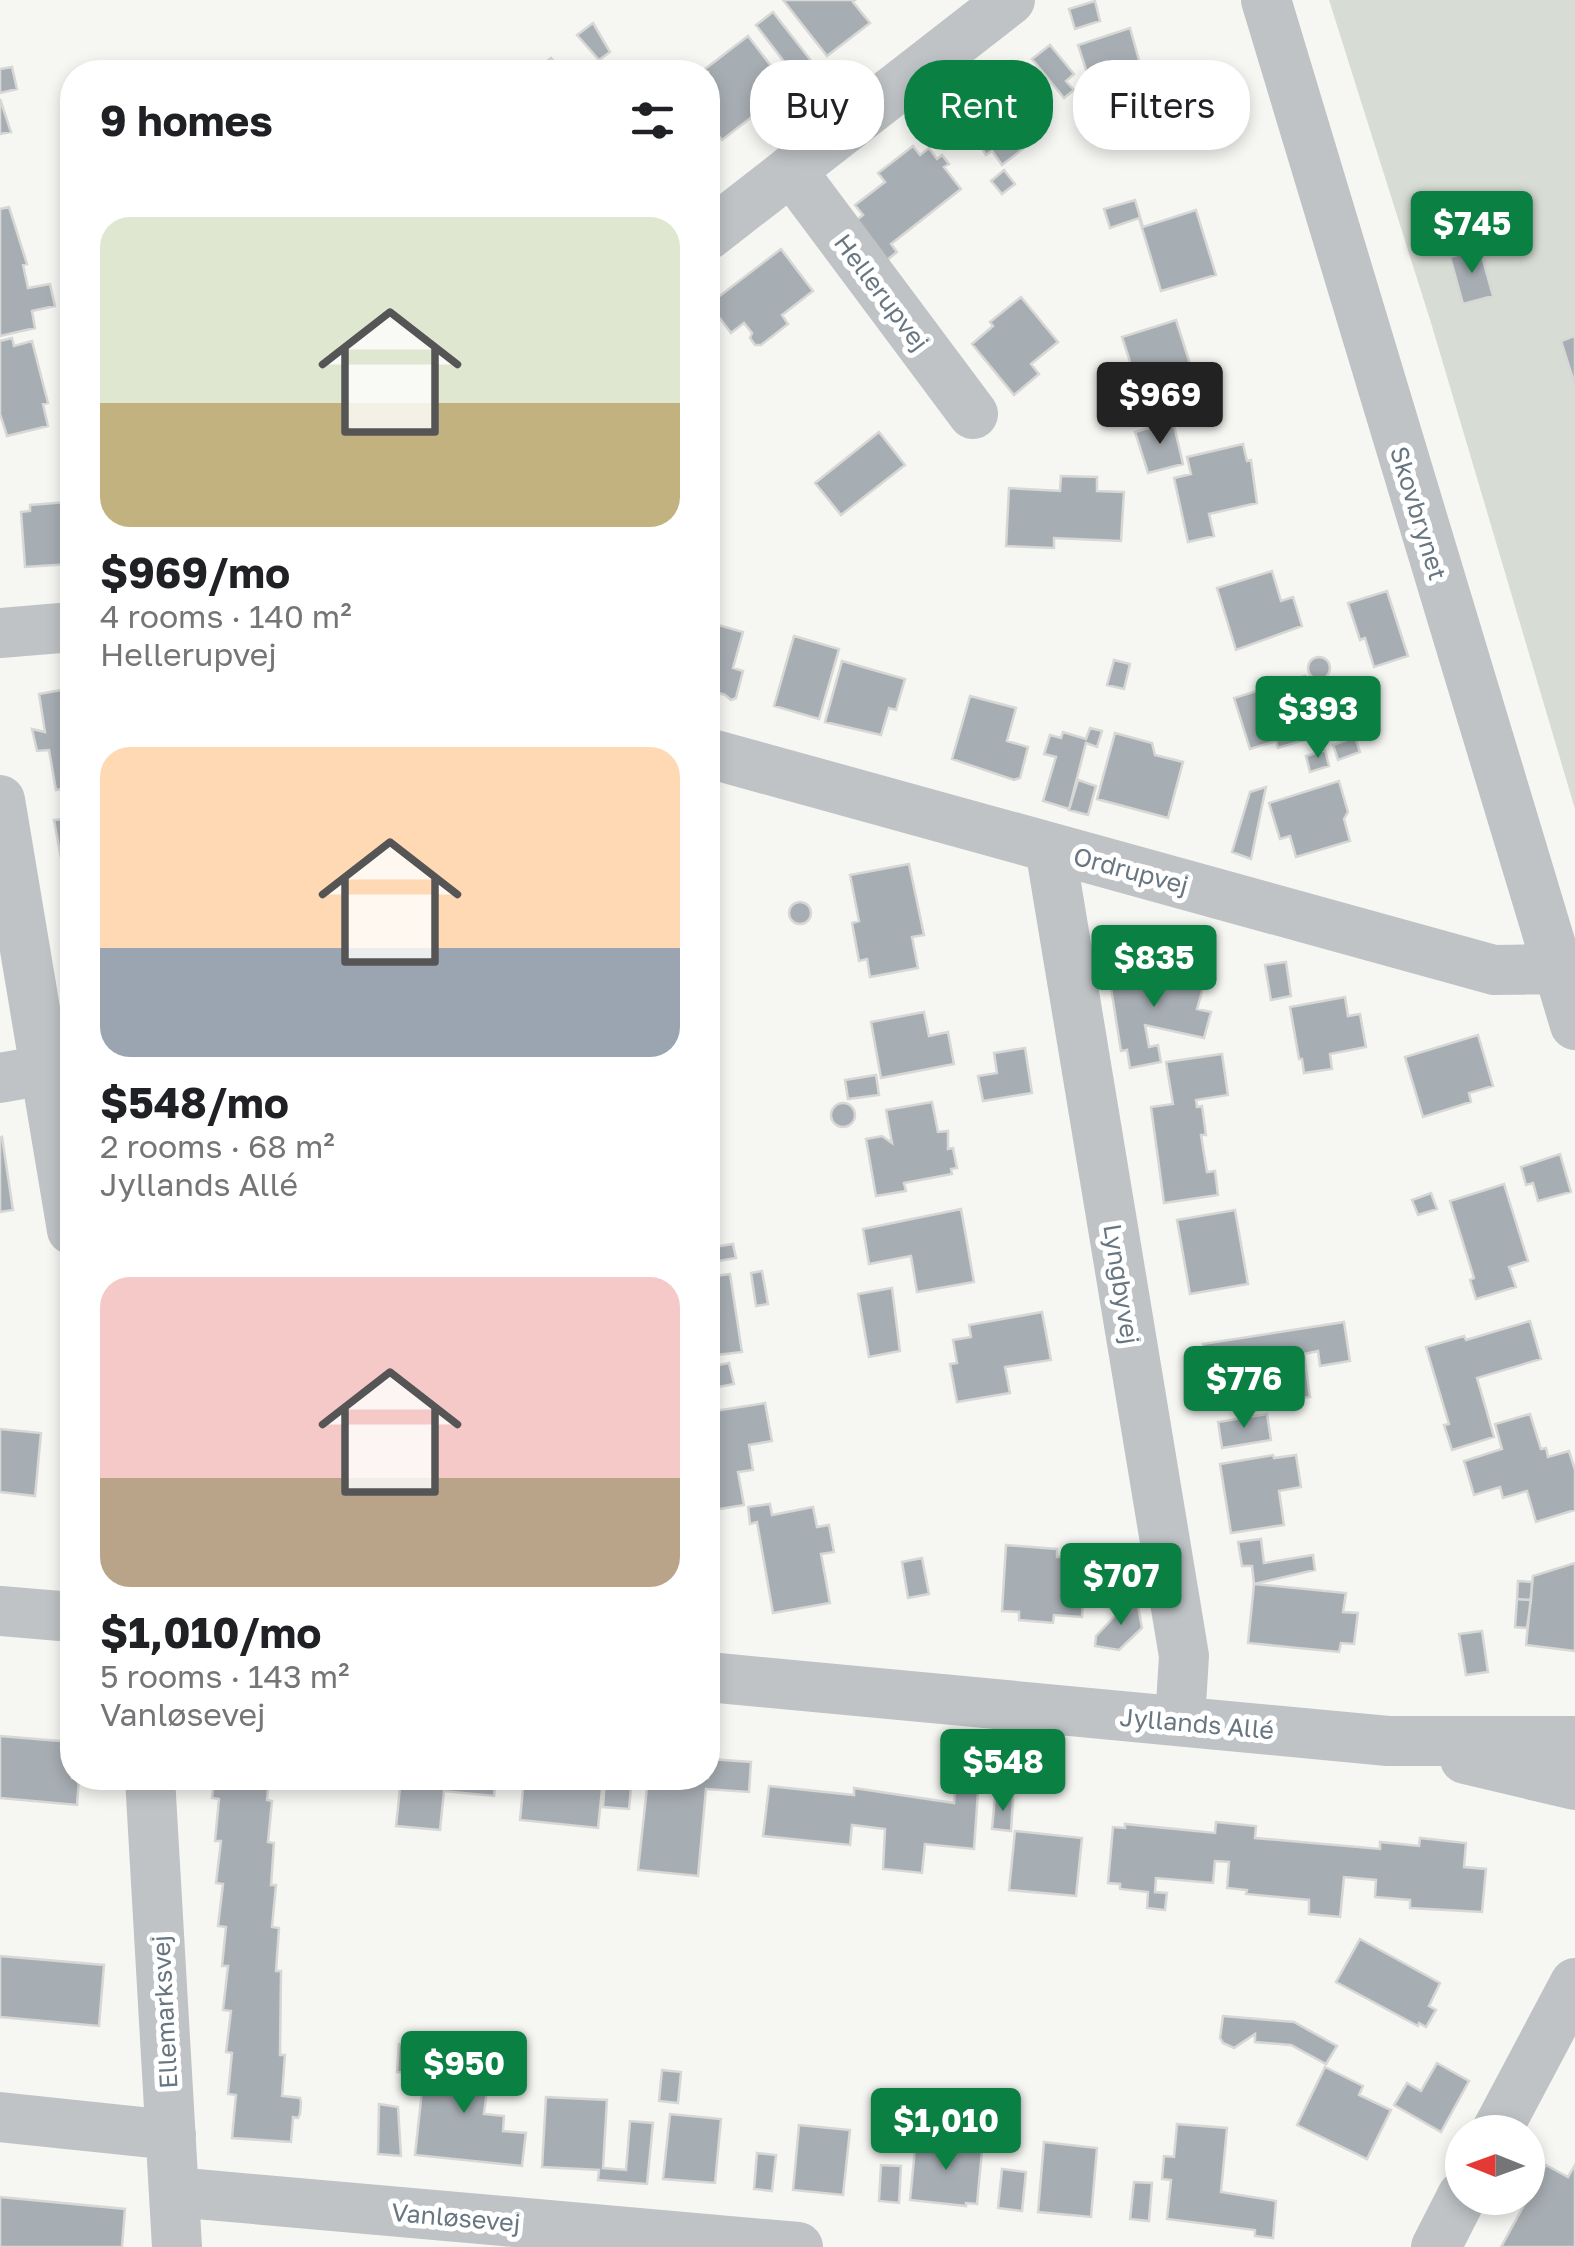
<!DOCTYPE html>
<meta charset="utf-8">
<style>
:root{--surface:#fff;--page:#f6f6f6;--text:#202124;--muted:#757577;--accent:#0b8043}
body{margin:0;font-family:"Golos Text",sans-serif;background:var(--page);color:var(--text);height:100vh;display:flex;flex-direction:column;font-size:38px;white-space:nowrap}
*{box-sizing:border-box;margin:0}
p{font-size:32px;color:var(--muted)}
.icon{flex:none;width:55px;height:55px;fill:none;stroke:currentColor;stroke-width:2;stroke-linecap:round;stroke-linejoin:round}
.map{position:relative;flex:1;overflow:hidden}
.details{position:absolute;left:60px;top:60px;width:660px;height:1730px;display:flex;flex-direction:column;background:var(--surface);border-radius:40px;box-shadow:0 5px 15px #0003}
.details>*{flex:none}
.guide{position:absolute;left:750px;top:60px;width:675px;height:90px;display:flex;gap:20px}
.needle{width:65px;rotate:271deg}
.buttons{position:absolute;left:1445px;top:2115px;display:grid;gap:20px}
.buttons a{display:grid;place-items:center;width:100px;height:100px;border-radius:50%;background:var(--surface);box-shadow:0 5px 15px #0003;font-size:50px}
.price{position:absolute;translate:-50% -85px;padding:0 22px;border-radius:10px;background:var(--accent);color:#fff;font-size:32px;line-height:65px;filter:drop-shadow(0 2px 5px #0008)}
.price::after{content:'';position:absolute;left:50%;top:60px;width:30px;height:22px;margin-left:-15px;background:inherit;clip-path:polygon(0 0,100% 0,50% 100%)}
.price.on{background:#222;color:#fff}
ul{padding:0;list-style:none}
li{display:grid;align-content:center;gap:20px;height:530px;padding:0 40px}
li span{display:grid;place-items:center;height:310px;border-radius:30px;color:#555}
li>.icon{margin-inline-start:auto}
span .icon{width:180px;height:180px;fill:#fffc;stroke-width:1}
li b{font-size:42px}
h2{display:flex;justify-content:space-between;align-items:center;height:120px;padding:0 40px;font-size:42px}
.pill{padding:0 35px;border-radius:40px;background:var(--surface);box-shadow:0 5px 15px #0003;font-size:35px;line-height:90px}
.pill.on{background:var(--accent);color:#fff}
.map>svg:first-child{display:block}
</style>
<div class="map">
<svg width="1575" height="2247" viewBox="0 0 1575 2247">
<rect width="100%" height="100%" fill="#f6f6f3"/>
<path fill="#d7dcd4" d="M1329 0H1575V809L1432 326Z"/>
<path fill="#a7aeb3" stroke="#d7d7d5" stroke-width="2.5" d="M783 0H855L853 2 870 23 827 56Z
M1095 1 1100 21 1075 29 1069 9Z
M773 12 816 67 798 80 756 25Z
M593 23 610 52 599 60 577 35Z
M1130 28 1153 110 1104 126 1078 45Z
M748 36 785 84 762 101 766 106 722 140 718 135 708 144V72H701Z
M1050 45 1074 74 1066 81 1074 90 1064 98 1032 59Z
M551 58 563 72H533Z
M12 67 17 89 0 93V69Z
M1008 89 1012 94 1015 92 1045 132 1002 165 992 151 986 155 967 127 949 139 926 110 944 97 964 123Z
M0 99 11 132 0 134Z
M913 146 920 155 929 148 937 159 942 155 949 164 944 167 961 189 891 244 897 252 877 268 847 228 863 215 855 205 885 182 878 173Z
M1004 170 1015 184 1002 194 991 181Z
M1135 200 1143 227 1196 210 1216 275 1161 291 1139 218 1110 228 1104 209Z
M9 207 27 264 23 265 28 288 50 284 55 306 32 311 35 328 0 336V209Z
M781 249 813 291 782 315 788 324 761 345H755L750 338 752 333 744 323 731 333 709 304Z
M1480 249 1493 296 1463 304 1450 257Z
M1021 297 1058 342 1031 364 1039 374 1014 395 972 344 993 326 990 322Z
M1176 320 1202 401 1182 407 1184 413 1168 418 1166 412 1148 418 1122 337Z
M1575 336V385L1561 341Z
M12 338 14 346 32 341 48 403 43 404 48 426 7 436 0 414V341Z
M1173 421 1183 464 1148 473 1135 432Z
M879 432 905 465 841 515 815 483Z
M1243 444 1247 461 1251 460 1257 503 1209 514 1214 536 1188 542 1174 478 1191 474 1187 457Z
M1061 476 1097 477V491L1124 492 1121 541 1054 538V548L1006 546 1009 488 1060 491Z
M67 502V508H72V564L25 567 21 512 30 511V505Z
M1272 571 1281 601 1293 597 1302 626 1236 650 1217 588Z
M1387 591 1408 656 1374 667 1365 638 1360 640 1348 603Z
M708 622 743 632 733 668 743 671 736 698 731 700 725 695 708 690Z
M794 636 839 649 819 719 774 706Z
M1308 668a11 11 0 1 1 22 0a11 11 0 1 1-22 0Z
M1114 660 1130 664 1124 689 1107 685Z
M842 661 905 679 896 710 889 708 881 735 825 722Z
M1305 676 1314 704 1299 709 1308 739 1278 748 1276 741 1250 749 1234 698Z
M72 688V787L56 790 49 750 37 751 32 729 45 732 39 694Z
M970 696 1016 708 1007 741 1028 747 1020 778 1014 780 952 759Z
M1090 728 1102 731 1097 747 1086 743 1069 809 1043 801 1056 757 1044 754 1050 735 1061 738 1063 732 1086 739Z
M1115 733 1152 743 1155 755 1183 762 1168 818 1097 799Z
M1355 737 1360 752 1338 760 1333 745Z
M1325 750 1329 766 1310 772 1306 756Z
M1078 780 1096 786 1088 815 1069 810Z
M1339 781 1348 812 1344 819 1350 841 1296 857 1290 836 1280 839 1269 803Z
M1266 787 1251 859 1232 852 1250 792Z
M72 818V884L66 885 54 820Z
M909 864 924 935 912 937 918 968 870 977 867 959 859 961 852 923 859 921 850 875Z
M789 913a11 11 0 1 1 22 0a11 11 0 1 1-22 0Z
M1286 962 1291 996 1271 1000 1265 965Z
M1107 963 1170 978 1171 972 1201 981 1200 987 1203 988 1197 1009 1211 1012 1204 1038 1145 1025 1149 1047 1158 1045 1161 1062 1130 1068 1127 1050 1121 1051Z
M1345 997 1348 1016 1360 1014 1366 1047 1330 1054 1332 1069 1304 1073 1302 1059H1299L1290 1007Z
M924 1012 929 1036 948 1032 954 1064 881 1078 871 1022Z
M1478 1035 1493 1086 1469 1093 1471 1102 1423 1117 1405 1057Z
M1025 1048 1032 1093 983 1101 978 1076 997 1073 994 1053Z
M1222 1054 1228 1095 1196 1100 1197 1107 1202 1106 1206 1135H1201L1207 1172 1215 1171 1218 1195 1164 1203 1151 1107 1173 1104 1166 1062Z
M876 1075 879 1095 848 1099 845 1080Z
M932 1102 938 1132 948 1131V1149L953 1148 957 1168 951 1169 952 1174 904 1183 906 1191 876 1196 866 1139 882 1136 892 1143 886 1110Z
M831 1115a12 12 0 1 1 24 0a12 12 0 1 1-24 0Z
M2 1137 13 1210 0 1212V1138Z
M1560 1154 1571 1192 1538 1201 1533 1183 1526 1185 1521 1167Z
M708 1179 716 1180 708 1228Z
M1504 1184 1528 1261 1509 1267 1516 1287 1476 1299 1470 1280 1474 1278 1450 1201Z
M1431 1193 1437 1209 1418 1215 1412 1200Z
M961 1209 974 1282 917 1292 911 1256 869 1264 863 1229Z
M1235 1210 1248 1284 1190 1294 1177 1220Z
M733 1244 736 1258 708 1263V1248Z
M762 1271 768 1304 756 1306 751 1273Z
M730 1274 742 1352 708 1356V1277Z
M892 1288 900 1351 869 1357 858 1294Z
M1042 1312 1051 1360 1005 1367 1010 1393 957 1402 950 1364 957 1363 953 1340 971 1337 969 1325Z
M1530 1321 1541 1359 1477 1378 1494 1437 1452 1450 1444 1425 1449 1424 1426 1347 1464 1336 1466 1340Z
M1344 1322 1350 1361 1320 1366 1318 1351 1304 1354 1310 1397 1263 1404 1261 1388 1211 1396 1203 1344Z
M729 1363 734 1384 708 1389V1367Z
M765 1403 772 1441 749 1445 753 1470 738 1472 744 1505 708 1511V1412Z
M1267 1414 1271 1440 1222 1448 1218 1422Z
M1530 1414 1541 1449 1546 1448 1548 1457 1569 1451 1575 1470V1510L1536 1522 1527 1491 1503 1498 1500 1487 1474 1495 1464 1461 1502 1449 1495 1424Z
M0 1429 41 1433 35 1496 0 1492Z
M1273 1455 1274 1458 1296 1455 1301 1487 1279 1491 1284 1525 1231 1533 1220 1464Z
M770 1504 772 1515 813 1507 817 1527 829 1525 834 1552 821 1554 830 1603 773 1613 757 1522 750 1524 748 1507Z
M1261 1539 1264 1563 1313 1555 1315 1570 1254 1584 1252 1566H1242L1238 1542Z
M1006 1545 1057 1549V1557H1066L1065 1564 1085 1566 1082 1617 1054 1615 1053 1623 1019 1620V1612L1002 1611Z
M922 1558 929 1594 908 1598 902 1562Z
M1575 1563V1651L1526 1645 1533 1576Z
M1518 1581 1532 1582 1531 1600 1517 1599Z
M1254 1584 1346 1593 1343 1612 1358 1613 1354 1644 1341 1643 1339 1652 1248 1643Z
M1517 1599 1531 1600 1527 1628 1515 1627Z
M1137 1600 1142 1628 1119 1650 1095 1646 1096 1636 1127 1603Z
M1482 1631 1488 1672 1466 1675 1459 1634Z
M0 1736 72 1742V1778H79L77 1805 0 1798Z
M710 1759 751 1762 749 1792 706 1789 698 1876 638 1870 648 1778H708Z
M214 1778H269L267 1800 272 1801 268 1842 274 1843 271 1885H276L272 1927 279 1928 276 1971H281L280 2055H285L282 2096 300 2098 301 2102 300 2114 298 2118 293 2117 291 2142 232 2138 236 2095 228 2094 232 2053 226 2052 231 2011 223 2010 228 1966H222L226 1927 218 1926 223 1884 216 1883 221 1841H215L219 1799 212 1798Z
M401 1778H496L494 1796 444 1791 440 1830 396 1826Z
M524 1778 603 1781 598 1828 520 1820Z
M605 1778H632L629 1809 603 1807Z
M769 1786 854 1795V1788L954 1803 955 1790 978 1792 974 1849 925 1844 922 1873 883 1869 885 1829 852 1825 850 1845 763 1836Z
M995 1796 1013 1798 1011 1831 992 1829Z
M1216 1822 1256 1826 1255 1838 1380 1849V1842L1419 1846 1420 1838 1466 1843 1464 1867 1486 1869 1482 1912 1410 1908V1900L1375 1897 1376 1880 1344 1877 1340 1917 1309 1914V1900L1246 1894 1247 1890 1227 1888 1229 1862 1215 1861 1213 1883 1156 1878 1155 1892 1167 1893 1165 1910 1147 1908 1148 1892 1120 1889V1884L1108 1883 1113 1827 1125 1828V1824L1215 1833Z
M1015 1831 1082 1838 1076 1896 1009 1890Z
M1360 1939 1440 1983 1429 2006 1436 2010 1426 2027 1419 2023 1418 2026 1336 1982Z
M0 1956 104 1965 99 2026 0 2017Z
M1223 2016 1294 2022 1337 2046 1326 2064 1291 2045 1255 2042V2034L1234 2048 1223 2043 1220 2038Z
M399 2044 413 2045 411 2073 397 2072Z
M446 2048 485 2052 482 2080 488 2081 484 2114 504 2116 503 2131 526 2133 522 2166 415 2155 424 2072 443 2074Z
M1437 2063 1469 2081 1441 2132 1394 2105 1407 2083 1421 2091Z
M1325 2067 1363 2086 1359 2095 1391 2110 1367 2159 1297 2125Z
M662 2070 681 2072 678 2103 659 2101Z
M546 2097 607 2100 603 2168 626 2170 630 2121 653 2123 647 2184 598 2180 599 2170 542 2167Z
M912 2101 931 2103 929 2127 910 2125Z
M379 2104 398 2107 401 2156 378 2154Z
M670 2114 721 2119 715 2183 663 2179Z
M1177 2124 1227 2128 1221 2192 1276 2201 1273 2238 1255 2236V2230L1167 2219 1171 2180 1162 2179 1164 2156 1174 2157Z
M799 2125 850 2130 843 2195 793 2190Z
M916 2139 972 2145 971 2150 982 2151 977 2204 966 2203V2206L910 2200Z
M1044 2142 1097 2148 1091 2217 1038 2212Z
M757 2153 776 2155 772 2191 754 2189Z
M881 2165 901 2166 899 2203 879 2201Z
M1546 2165 1568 2177 1575 2165V2247H1501Z
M1002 2169 1026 2172 1022 2211 998 2208Z
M1134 2182 1152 2183 1149 2221 1130 2219Z
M0 2197 125 2209 122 2247H0Z"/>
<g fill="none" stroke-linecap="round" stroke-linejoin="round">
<path stroke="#bfc3c6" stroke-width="50" d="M1266 0 1575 1025
M791 170 973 414
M708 235 1010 0
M0 633 72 627
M708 753 1494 970 1556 969
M0 800 72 1230
M1050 848 1184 1656 1180 1721
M0 1078 45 1070
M0 1611 72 1617
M708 1677 1388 1741H1575
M1465 1759 1575 1785
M150 1778 177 2247
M0 2117 171 2135
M1496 2132 1575 1983
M174 2192 798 2247
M1436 2247 1462 2196"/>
</g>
<g text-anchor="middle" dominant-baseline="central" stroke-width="10" stroke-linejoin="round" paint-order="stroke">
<g font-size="25" fill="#687681" stroke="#fff">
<text transform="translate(882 292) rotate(53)">Hellerupvej</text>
<text transform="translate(1419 513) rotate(73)">Skovbrynet</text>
<text transform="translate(1131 870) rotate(15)">Ordrupvej</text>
<text transform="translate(1122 1284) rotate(81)">Lyngbyvej</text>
<text transform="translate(1197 1723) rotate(5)">Jyllands Allé</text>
<text transform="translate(164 2012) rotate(-93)">Ellemarksvej</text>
<text transform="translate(456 2217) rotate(5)">Vanløsevej</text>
</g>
</g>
</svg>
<div class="buttons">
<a><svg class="needle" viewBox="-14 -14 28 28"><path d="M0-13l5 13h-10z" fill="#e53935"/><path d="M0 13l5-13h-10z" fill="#757577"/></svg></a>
</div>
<b class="price" style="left:1472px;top:276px">$745</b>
<b class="price on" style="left:1160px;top:447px">$969</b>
<b class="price" style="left:1318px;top:761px">$393</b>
<b class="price" style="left:1154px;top:1010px">$835</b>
<b class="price" style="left:1244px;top:1431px">$776</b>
<b class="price" style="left:1121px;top:1628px">$707</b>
<b class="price" style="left:1003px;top:1814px">$548</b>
<b class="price" style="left:464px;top:2116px">$950</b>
<b class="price" style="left:946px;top:2173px">$1,010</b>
<div class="guide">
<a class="pill">Buy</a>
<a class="pill on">Rent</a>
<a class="pill">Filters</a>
</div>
<section class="details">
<h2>9 homes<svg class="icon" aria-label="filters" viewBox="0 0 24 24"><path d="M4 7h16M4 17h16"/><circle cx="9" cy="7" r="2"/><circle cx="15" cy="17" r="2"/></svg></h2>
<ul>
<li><span style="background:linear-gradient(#dfe7d0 60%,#c2b280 0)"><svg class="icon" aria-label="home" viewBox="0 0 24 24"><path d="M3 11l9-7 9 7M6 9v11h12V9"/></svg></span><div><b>$969/mo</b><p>4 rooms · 140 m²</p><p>Hellerupvej</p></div></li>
<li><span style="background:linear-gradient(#ffd9b3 65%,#9aa5b1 0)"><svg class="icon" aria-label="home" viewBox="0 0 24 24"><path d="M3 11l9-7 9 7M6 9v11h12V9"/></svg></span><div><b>$548/mo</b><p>2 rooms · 68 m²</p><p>Jyllands Allé</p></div></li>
<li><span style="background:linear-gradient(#f6c9c9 65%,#b9a48a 0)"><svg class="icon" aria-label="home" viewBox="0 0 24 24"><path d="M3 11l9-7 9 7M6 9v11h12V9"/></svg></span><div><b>$1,010/mo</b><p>5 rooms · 143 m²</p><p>Vanløsevej</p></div></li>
</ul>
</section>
</div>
